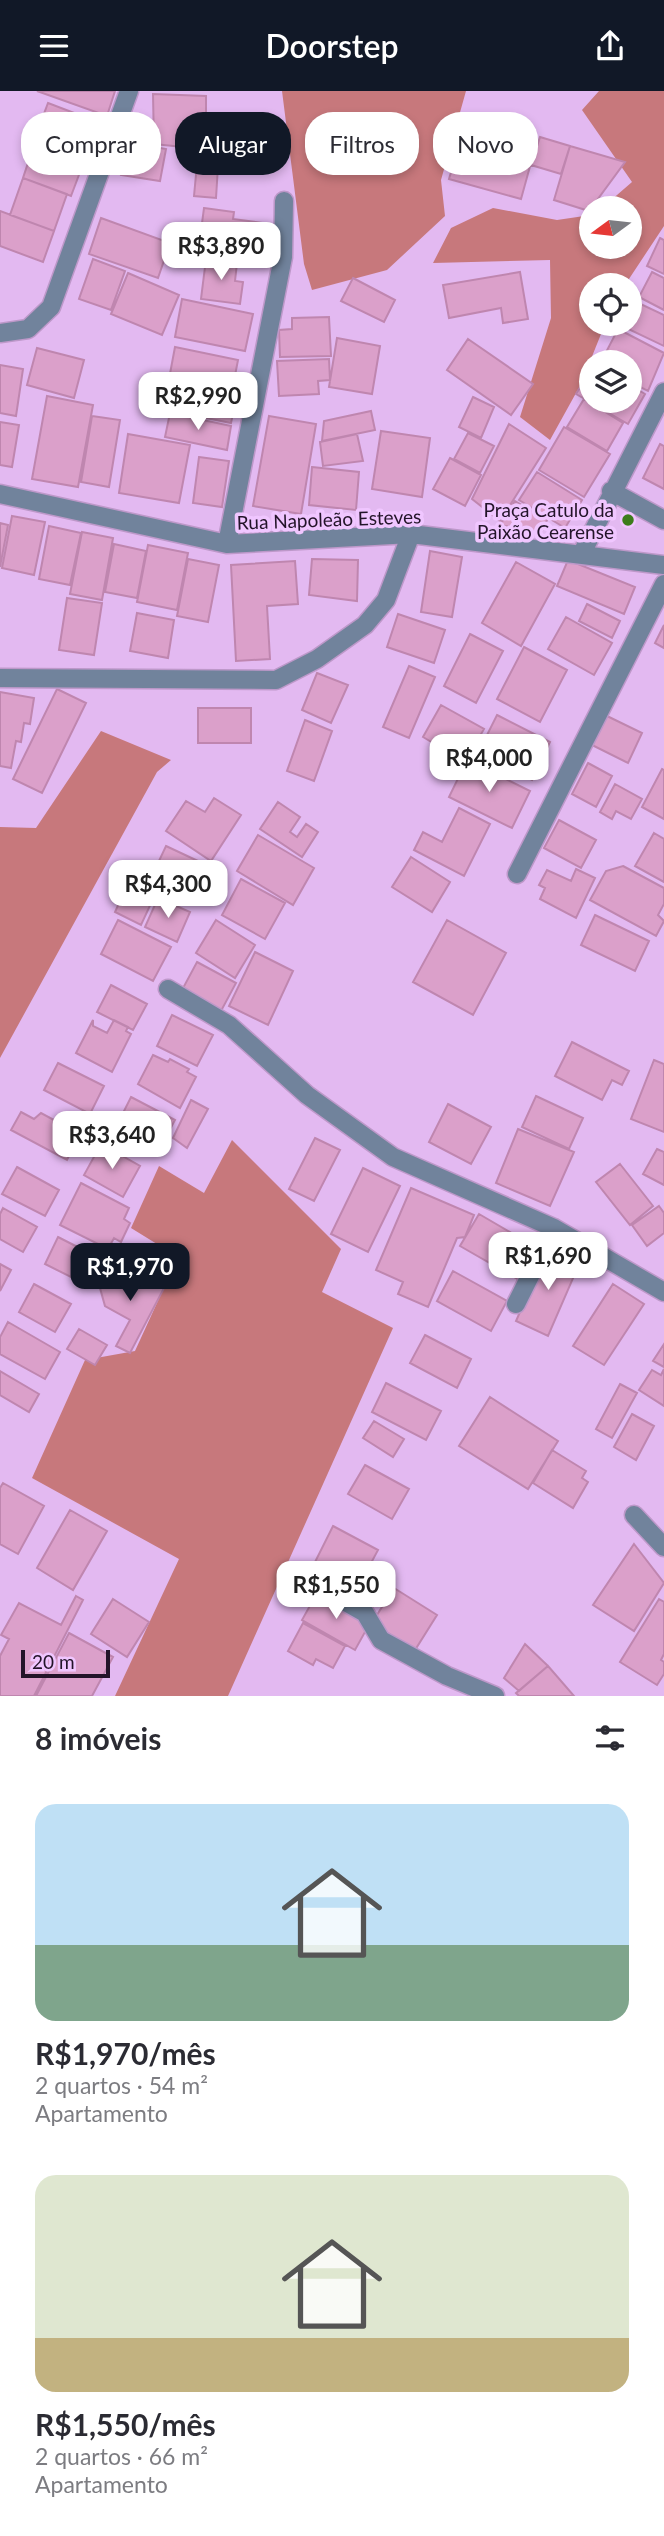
<!DOCTYPE html>
<html lang="pt">
<meta charset="utf-8">
<style>
:root{--surface:#fff;--page:#f2f2f3;--text:#2b2b33;--muted:#7c7c81;--accent:#111827}
body{margin:0;font-family:Lato,sans-serif;background:var(--page);color:var(--text);height:100vh;display:flex;flex-direction:column;font-size:26px;white-space:nowrap}
*{box-sizing:border-box;margin:0}
p{font-size:23px;color:var(--muted)}
.icon{flex:none;width:38px;height:38px;fill:none;stroke:currentColor;stroke-width:2;stroke-linecap:round;stroke-linejoin:round}
.map{position:relative;height:1605px;overflow:hidden}
.details{display:flex;flex-direction:column;background:var(--surface);flex:1}
.details>*{flex:none}
.banner{position:absolute;left:21px;top:21px;width:623px;height:63px;display:flex;gap:14px}
.needle{width:46px;rotate:255deg}
.controls{position:absolute;left:579px;top:105px;display:grid;gap:14px}
.controls a{display:grid;place-items:center;width:63px;height:63px;border-radius:50%;background:var(--surface);box-shadow:0 4px 10px #0003;font-size:35px}
.scale{position:absolute;left:21px;bottom:18px;width:89px;box-sizing:border-box;padding-left:7px;border:4px solid #231429;border-top:0;font-size:19px;line-height:24px;white-space:nowrap;color:#231429;-webkit-text-stroke:5px #f0c6ff;paint-order:stroke}
.price{position:absolute;translate:-50% -60px;padding:0 16px;border-radius:14px;background:#fff;color:#222;font-size:23px;line-height:46px;filter:drop-shadow(0 2px 4px #0008)}
.price::after{content:'';position:absolute;left:50%;top:42px;width:21px;height:16px;margin-left:-10px;background:inherit;clip-path:polygon(0 0,100% 0,50% 100%)}
.price.current{background:var(--accent);color:#fff}
ul{padding:0;list-style:none}
li{display:grid;align-content:center;gap:14px;height:371px;padding:0 35px}
li span{display:grid;place-items:center;height:217px;border-radius:21px;color:#555}
li>.icon{margin-inline-start:auto}
span .icon{width:126px;height:126px;fill:#fffc;stroke-width:1}
li b{font-size:30px}
h2{display:flex;justify-content:space-between;align-items:center;height:84px;padding:0 35px;font-size:30px}
.tag{padding:0 24px;border-radius:28px;background:var(--surface);box-shadow:0 4px 10px #0003;font-size:24px;line-height:63px}
.tag.current{background:var(--accent);color:#fff}
header{display:flex;justify-content:space-between;align-items:center;height:91px;padding:0 35px;background:var(--accent);color:#fff;font-size:32px;font-weight:600}
.map>svg:first-child{display:block}
</style>
<header><svg class="icon" aria-label="menu" viewBox="0 0 24 24"><path d="M4 6h16M4 12h16M4 18h16"/></svg>Doorstep<svg class="icon" aria-label="share" viewBox="0 0 24 24"><path d="M12 15V3M7 8l5-5 5 5M5 13v7h14v-7"/></svg></header>
<div class="map">
<svg width="664" height="1605" viewBox="0 0 664 1605">
<rect width="100%" height="100%" fill="#e3b9f1"/>
<path fill="#c7787c" d="M282 0H466L441 89 445 125 387 179 312 199 304 173Z
M599 0H664V135L625 194H592V233H605L581 293 550 349 520 326 551 227 550 169 433 172 451 137 493 117 557 129 591 124 592 156H630V117H602L632 91 582 19Z
M101 640 171 669 157 681 0 967V736L36 737Z
M232 1049 341 1158 322 1201 393 1237 228 1605H115L179 1468 32 1387 85 1269 135 1260 178 1166 131 1137 159 1075 204 1102Z"/>
<path fill="#dba0ca" stroke="#bf86af" stroke-width="2" d="M37 0H115L107 25Z
M153 3 206 5V33L182 35 183 56 154 53Z
M48 12 98 31 82 71 33 52Z
M466 30 537 50 521 108 449 88Z
M540 46 570 55 561 83 531 74Z
M127 51 166 58 160 90 121 84Z
M570 55 625 71 589 120 554 109Z
M31 63 80 81 71 105 23 87Z
M197 73 218 75 216 107 194 105Z
M23 87 67 103 54 140 10 124Z
M204 117 234 121 233 128 270 133 265 171 198 162Z
M0 120 54 140 43 171 0 155Z
M101 127 170 152 158 187 89 163Z
M660 147 664 149V183L647 175Z
M93 168 125 180 111 219 79 208Z
M206 168 237 172 235 190 243 191 240 213 201 208Z
M520 181 528 228 503 232 501 217 449 227 443 194Z
M652 181 664 187V219L639 206Z
M128 182 179 204 162 244 111 223Z
M353 187 395 209 384 231 341 210Z
M182 208 253 223 245 260 175 246Z
M630 208 664 224V255L618 233H630Z
M329 226 331 265 280 266 279 239 292 238V227Z
M618 238 664 262 648 300 630 291V271H601Z
M337 247 380 255 372 303 329 296Z
M468 248 533 293 511 324 447 279Z
M175 256 238 269 232 300 169 288Z
M37 257 84 269 74 307 27 294Z
M329 268 330 289 318 290 319 303 279 305 277 270Z
M0 274 23 278 16 325 0 322Z
M592 277V310H630V294L645 303 628 333 576 303Z
M187 293 237 303 231 332 181 322Z
M47 305 93 314 78 396 32 388Z
M473 306 494 316 481 347 459 336Z
M584 308 623 332 607 360 567 336Z
M371 320 375 339 322 350 324 330Z
M170 322 231 335 227 359 165 346Z
M92 325 120 329 109 396 81 391Z
M269 325 316 333 301 423 253 415Z
M0 331 19 334 12 376 0 374Z
M509 333 546 357 500 430 472 408Z
M564 336 610 363 584 406 539 379Z
M381 340 430 347 422 406 372 398Z
M468 342 494 355 480 382 454 368Z
M128 343 190 354 179 412 119 402Z
M357 343 363 370 323 375 320 351Z
M660 353 664 355V398L643 387Z
M199 366 229 370 222 416 193 412Z
M450 367 481 384 465 415 433 398Z
M312 376 359 381 356 419 309 414Z
M537 381 582 409 565 437 519 409Z
M515 410 547 429 541 442 500 434Z
M12 425 45 431 34 484 2 477Z
M0 432 8 434 0 476Z
M49 435 81 442 70 494 39 488Z
M82 441 113 447 102 509 70 503Z
M114 453 146 460 137 507 105 501Z
M148 454 188 462 177 519 137 511Z
M430 460 462 466 452 526 421 521Z
M188 468 219 474 208 531 177 525Z
M312 468 358 469 357 510 309 504Z
M568 469 635 496 624 523 557 495Z
M295 470 298 513 267 515 270 568 236 570 231 474Z
M516 471 555 493 521 555 482 532Z
M67 507 102 512 94 564 59 559Z
M587 513 620 530 612 547 579 530Z
M137 522 174 529 168 567 130 560Z
M398 523 445 539 434 572 387 556Z
M566 526 612 552 594 584 548 558Z
M664 534V557L655 552Z
M470 543 503 560 476 612 444 595Z
M524 556 567 579 540 631 497 608Z
M409 575 435 586 409 647 383 636Z
M317 582 348 594 331 632 302 619Z
M57 598 86 612 42 702 13 688Z
M0 601 34 607 30 633 24 632 21 651 16 650 11 677 0 675Z
M441 614 484 638 465 671 423 646Z
M198 617H251V652H198Z
M497 624 550 651 532 689 478 662Z
M607 625 642 642 628 672 592 654Z
M305 629 332 640 314 690 287 680Z
M467 669 530 700 512 737 449 706Z
M588 672 612 685 596 716 572 703Z
M662 678 664 679V728L642 716Z
M615 693 642 708 631 728 616 720 612 728 600 721Z
M214 707 241 724 211 770 166 740 186 710 205 721Z
M278 711 300 726 290 741 297 746 306 733 318 741 302 766 260 738Z
M459 717 490 733 464 785 414 759 423 741 442 751Z
M559 729 596 749 581 777 544 757Z
M654 742 664 748V791L635 775Z
M258 744 314 777 293 814 237 780Z
M166 755 213 777 197 812 159 795 141 834 115 821 134 779 151 787Z
M411 766 450 791 432 821 392 796Z
M623 775 664 797V813L658 824 664 830 656 845 590 809 606 780Z
M576 778 595 787 576 827 540 808 545 797 539 794 547 779 571 790Z
M241 788 285 812 265 848 222 824Z
M158 807 190 821 177 851 145 836Z
M595 824 649 850 635 880 581 854Z
M118 829 171 856 153 890 101 863Z
M216 829 255 854 235 887 196 862Z
M447 829 506 862 473 924 413 891Z
M255 861 293 880 268 934 229 915Z
M197 871 236 892 221 920 182 899Z
M111 894 147 913 133 939 97 921Z
M172 924 213 944 197 975 157 955Z
M93 929V935L107 942 114 929 128 936 126 940 131 943 112 981 76 962Z
M572 951 629 980 622 994 612 989 602 1009 555 985Z
M153 964 168 971 170 968 189 978 187 981 196 986 180 1017 138 993Z
M654 969 664 973V1041L631 1028Z
M58 972 104 995 90 1023 44 999Z
M536 1005 583 1027 569 1058 522 1036Z
M131 1006 175 1029 159 1059 116 1036Z
M191 1009 208 1018 187 1057 173 1047Z
M448 1013 491 1036 471 1073 429 1051Z
M21 1021 34 1028 41 1022 80 1043 67 1069 11 1039Z
M518 1038 574 1061 550 1115 496 1092Z
M315 1047 340 1059 314 1110 289 1098Z
M101 1053 140 1075 123 1106 84 1084Z
M657 1058 664 1061V1094L643 1083Z
M620 1073 653 1115 630 1134 596 1091Z
M17 1076 59 1099 45 1125 2 1103Z
M363 1077 400 1095 368 1161 331 1143Z
M81 1092 129 1117 124 1128 130 1132 121 1151 114 1147 108 1158 60 1134Z
M411 1097 474 1124 465 1146 457 1147 428 1216 398 1203 403 1191 376 1179Z
M659 1115 664 1122V1142L647 1155 632 1134Z
M3 1117 37 1136 23 1161 0 1148V1123Z
M479 1123 539 1158 521 1190 460 1155Z
M58 1146 105 1170 91 1196 45 1173Z
M548 1157 580 1171 548 1245 516 1230Z
M0 1173 11 1179 0 1200Z
M119 1179 146 1193 148 1188 164 1197 130 1262 116 1255 130 1229 105 1215 100 1197 109 1180 116 1184Z
M453 1180 507 1210 491 1240 437 1210Z
M34 1193 71 1213 55 1241 19 1221Z
M613 1193 644 1213 604 1274 573 1255Z
M8 1231 60 1261 45 1288 0 1263V1246Z
M79 1238 107 1254 95 1274 67 1258Z
M425 1244 471 1268 457 1297 410 1272Z
M664 1253V1276L653 1270Z
M664 1278V1315L639 1299 652 1279 661 1284Z
M0 1280 39 1303 29 1321 0 1304Z
M386 1292 441 1320 426 1349 372 1321Z
M620 1293 637 1302 612 1347 596 1338Z
M490 1306 558 1350 528 1398 459 1355Z
M632 1323 654 1335 636 1369 614 1356Z
M374 1330 404 1348 393 1366 363 1347Z
M552 1359 586 1380 582 1387 588 1391 573 1417 533 1392Z
M365 1374 409 1398 392 1428 348 1403Z
M3 1392 44 1415 18 1463 0 1453V1397Z
M70 1419 107 1440 73 1499 37 1477Z
M333 1435 378 1459 353 1506 309 1483Z
M634 1453 664 1492 634 1540 593 1514Z
M394 1497 437 1524 415 1559 372 1532Z
M317 1502 370 1532 355 1559 302 1529Z
M76 1505 83 1509 34 1605H0V1565L9 1548 1 1544 19 1512 61 1534Z
M113 1508 149 1531 127 1566 91 1543Z
M659 1508 664 1511V1563L661 1569 664 1571V1583L657 1594 620 1571Z
M303 1532 345 1555 333 1577 316 1568 313 1574 288 1560Z
M69 1542 113 1566 92 1605H36Z
M525 1553 548 1575 519 1600 504 1587Z
M548 1575 574 1605H519L516 1602Z"/>
<g fill="none" stroke-linecap="round" stroke-linejoin="round">
<defs>
<path id="minor" d="M0 242 28 238 51 216 129 0
M611 400 664 429
M0 403 227 453 411 443 664 474
M227 453 283 166 284 110
M582 462 664 301
M0 587 276 589 317 568 365 534 386 509 411 443
M517 783 664 493
M168 898 229 934 307 1004 393 1066 554 1137 664 1201
M516 1213 554 1137
M634 1424 664 1456
M296 1483 365 1522 381 1549 447 1585 495 1605"/>
</defs>
<use href="#minor" stroke="#bd98c9" stroke-width="21"/>
<use href="#minor" stroke="#71839c" stroke-width="18"/>
</g>
<circle fill="#3d7c1b" stroke="#f0c6ff" stroke-width="2.5" cx="628" cy="429" r="7"/>
<g text-anchor="middle" dominant-baseline="central" stroke-width="7" stroke-linejoin="round" paint-order="stroke">
<g font-size="19" fill="#231429" stroke="#f0c6ff" text-anchor="end">
<text x="614" y="418">Praça Catulo da<tspan x="614" dy="22">Paixão Cearense</tspan></text>
</g>
<g font-size="19" fill="#231429" stroke="#f0c6ff">
<text transform="translate(329 428) rotate(-2)">Rua Napoleão Esteves</text>
</g>
</g>
</svg>
<div class="controls">
<a><svg class="needle" viewBox="-14 -14 28 28"><path d="M0-13l5 13h-10z" fill="#e53935"/><path d="M0 13l5-13h-10z" fill="#7c7c81"/></svg></a>
<a><svg class="icon" aria-label="locate" viewBox="0 0 24 24"><circle cx="12" cy="12" r="6"/><path d="M12 2v4M12 18v4M2 12h4M18 12h4"/></svg></a>
<a><svg class="icon" aria-label="layers" viewBox="0 0 24 24"><path d="M12 4l9 5-9 5-9-5zM3 14l9 5 9-5"/></svg></a>
</div>
<div class="scale">20 m</div>
<b class="price" style="left:221px;top:191px">R$3,890</b>
<b class="price" style="left:198px;top:341px">R$2,990</b>
<b class="price" style="left:489px;top:703px">R$4,000</b>
<b class="price" style="left:168px;top:829px">R$4,300</b>
<b class="price" style="left:112px;top:1080px">R$3,640</b>
<b class="price" style="left:548px;top:1201px">R$1,690</b>
<b class="price current" style="left:130px;top:1212px">R$1,970</b>
<b class="price" style="left:336px;top:1530px">R$1,550</b>
<div class="banner">
<a class="tag">Comprar</a>
<a class="tag current">Alugar</a>
<a class="tag">Filtros</a>
<a class="tag">Novo</a>
</div>
</div>
<section class="details">
<h2>8 imóveis<svg class="icon" aria-label="filters" viewBox="0 0 24 24"><path d="M4 7h16M4 17h16"/><circle cx="9" cy="7" r="2"/><circle cx="15" cy="17" r="2"/></svg></h2>
<ul>
<li><span style="background:linear-gradient(#bfe0f5 65%,#7fa58c 0)"><svg class="icon" aria-label="home" viewBox="0 0 24 24"><path d="M3 11l9-7 9 7M6 9v11h12V9"/></svg></span><div><b>R$1,970/mês</b><p>2 quartos · 54 m²</p><p>Apartamento</p></div></li>
<li><span style="background:linear-gradient(#dfe7d0 75%,#c2b280 0)"><svg class="icon" aria-label="home" viewBox="0 0 24 24"><path d="M3 11l9-7 9 7M6 9v11h12V9"/></svg></span><div><b>R$1,550/mês</b><p>2 quartos · 66 m²</p><p>Apartamento</p></div></li>
</ul>
</section>
